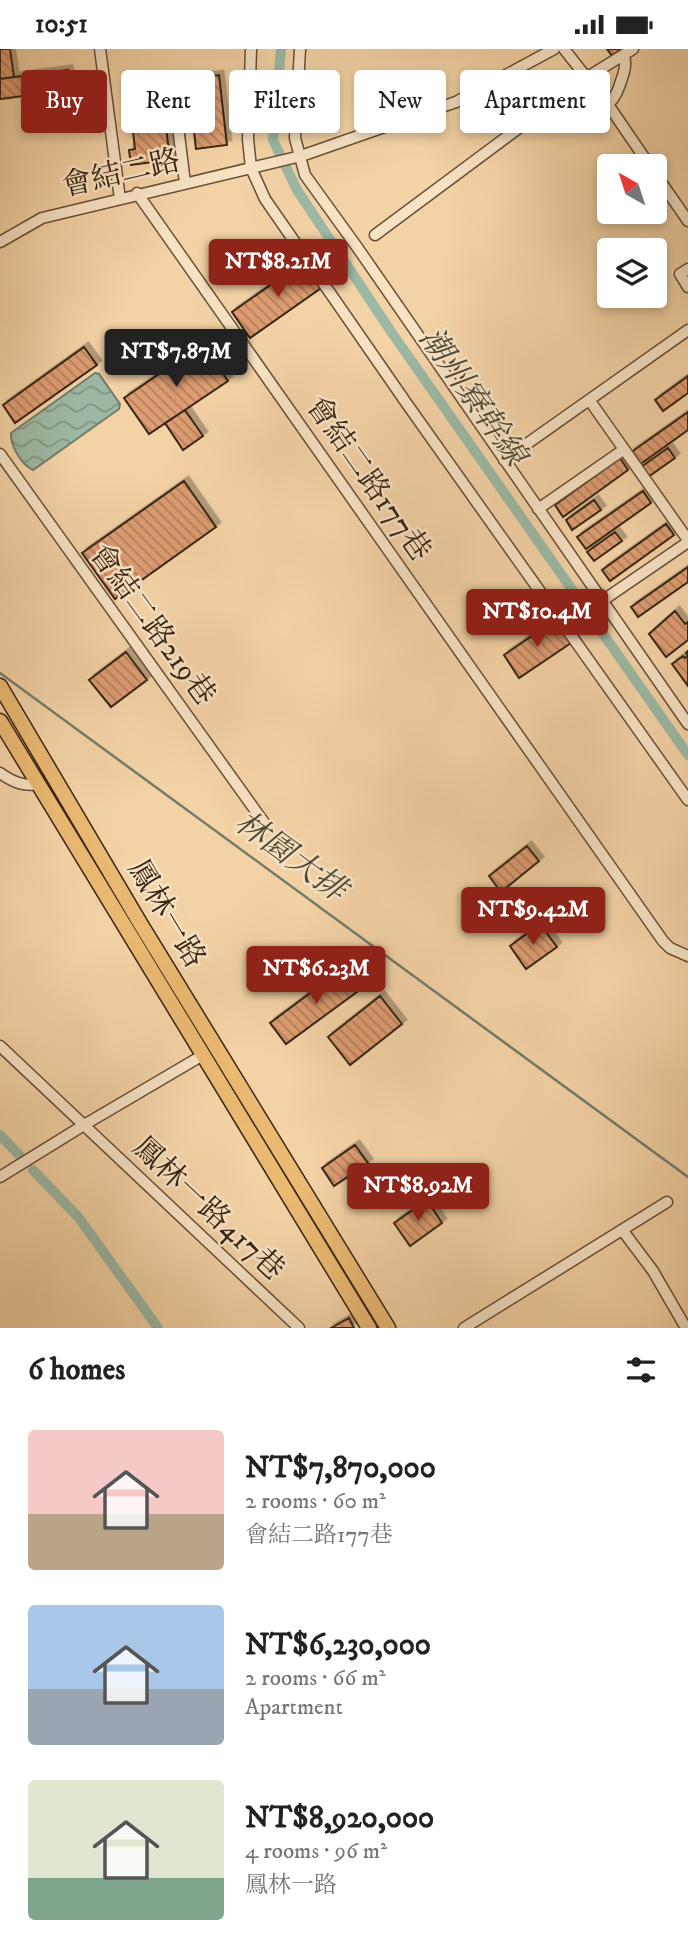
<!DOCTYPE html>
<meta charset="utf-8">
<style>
:root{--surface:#fff;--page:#f6f6f6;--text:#222;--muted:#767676;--accent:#8f2418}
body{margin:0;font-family:"IM FELL DW Pica","Noto Serif TC",serif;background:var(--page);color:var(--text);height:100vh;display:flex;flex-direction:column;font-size:26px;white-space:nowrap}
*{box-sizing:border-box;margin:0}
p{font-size:23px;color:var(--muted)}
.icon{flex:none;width:38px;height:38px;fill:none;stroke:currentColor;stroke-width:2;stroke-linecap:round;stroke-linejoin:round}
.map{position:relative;height:1279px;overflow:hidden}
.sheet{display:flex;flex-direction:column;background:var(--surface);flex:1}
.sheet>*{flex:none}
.banner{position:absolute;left:21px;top:21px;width:648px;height:63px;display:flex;gap:14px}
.needle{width:46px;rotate:321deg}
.fabs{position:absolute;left:597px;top:105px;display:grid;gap:14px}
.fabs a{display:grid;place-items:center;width:70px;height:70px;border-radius:7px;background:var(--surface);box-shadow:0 4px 10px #0003;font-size:35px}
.price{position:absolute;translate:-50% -60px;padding:0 16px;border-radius:7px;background:var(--accent);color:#fff;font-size:23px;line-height:46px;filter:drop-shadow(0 2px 4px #0008)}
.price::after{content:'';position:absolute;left:50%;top:42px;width:21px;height:16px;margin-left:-10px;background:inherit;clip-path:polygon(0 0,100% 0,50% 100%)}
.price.on{background:#222;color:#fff}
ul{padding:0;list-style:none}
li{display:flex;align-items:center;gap:21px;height:175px;padding:0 28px}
li span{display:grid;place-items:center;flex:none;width:196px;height:140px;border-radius:7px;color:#555}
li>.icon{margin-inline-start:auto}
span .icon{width:84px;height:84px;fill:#fffc;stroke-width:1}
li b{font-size:30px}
h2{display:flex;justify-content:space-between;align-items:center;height:84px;padding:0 28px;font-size:30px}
.pill{padding:0 24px;border-radius:7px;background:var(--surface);box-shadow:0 4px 10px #0003;font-size:24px;line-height:63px}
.pill.on{background:var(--accent);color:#fff}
.status{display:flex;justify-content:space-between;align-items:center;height:49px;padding:0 35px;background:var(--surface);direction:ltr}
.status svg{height:19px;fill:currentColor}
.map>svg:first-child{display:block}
</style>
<div class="status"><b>10:51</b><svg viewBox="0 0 49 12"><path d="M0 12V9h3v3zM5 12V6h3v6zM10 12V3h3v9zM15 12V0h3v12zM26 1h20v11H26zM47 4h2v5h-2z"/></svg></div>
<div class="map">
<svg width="688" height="1279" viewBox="0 0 688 1279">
<defs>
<pattern id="water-waves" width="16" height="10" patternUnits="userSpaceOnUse" patternTransform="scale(1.75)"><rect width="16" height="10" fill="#9cb8a4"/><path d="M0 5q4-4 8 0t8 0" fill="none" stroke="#809584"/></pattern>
<pattern id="building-back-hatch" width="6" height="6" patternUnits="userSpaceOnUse" patternTransform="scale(1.75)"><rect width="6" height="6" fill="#dd9c71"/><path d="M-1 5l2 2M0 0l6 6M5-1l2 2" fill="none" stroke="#b47f5b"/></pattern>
<filter id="shadow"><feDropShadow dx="4.5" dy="-4.5" stdDeviation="0" flood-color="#0004"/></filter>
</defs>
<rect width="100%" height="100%" fill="#f3d2a5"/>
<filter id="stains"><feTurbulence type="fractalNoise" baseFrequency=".00286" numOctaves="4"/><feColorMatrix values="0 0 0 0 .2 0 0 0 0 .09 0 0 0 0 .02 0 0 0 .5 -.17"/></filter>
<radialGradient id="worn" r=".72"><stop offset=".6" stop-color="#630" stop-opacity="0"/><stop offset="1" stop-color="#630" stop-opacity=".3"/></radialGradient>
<path fill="url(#water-waves)" stroke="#747d6a" stroke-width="2" d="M95 324 99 325 120 355 119 360 33 421C22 416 10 397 11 384Z"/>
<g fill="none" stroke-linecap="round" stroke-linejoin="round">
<path stroke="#747d6a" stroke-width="2.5" d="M0 624 688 1128"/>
<path stroke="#9cb8a4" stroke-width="10" d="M281 0 273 91 297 141 392 284 688 706
M0 1086 24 1111
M33 1121 79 1169 158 1279"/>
</g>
<path fill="url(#building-back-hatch)" stroke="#372512" stroke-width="2" filter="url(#shadow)" d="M0 0H10L14 28 0 30Z
M607 0H621L612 7Z
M68 21 70 41 0 50V30Z
M219 26 227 96 196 100 188 30Z
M542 28 549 39 530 52 523 41Z
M161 36 170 111 131 116 129 101 135 100 128 40Z
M513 49 521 60 502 72 494 61Z
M306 211 324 237 250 289 232 263Z
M203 295 228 332 149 385 124 349Z
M84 298 97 316 15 374 3 356Z
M688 327V344L663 362 655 351Z
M185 361 203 387 183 401 165 374Z
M688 363V381L639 416 630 404Z
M668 399 675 409 648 428 641 418Z
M620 409 628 421 563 468 555 456Z
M184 432 216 478 115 550 82 504Z
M643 442 651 454 586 500 577 488Z
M594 451 601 461 572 481 566 471Z
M666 475 674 486 610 532 602 521Z
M615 483 622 492 594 512 587 503Z
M688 518V533L638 568 631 558Z
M675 562 685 575 688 573V591L666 608 649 585Z
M555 571 571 594 519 629 504 606Z
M688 602V637L672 615 683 607 685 609 688 607 686 604Z
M126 603 147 631 111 658 89 631Z
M527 797 539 812 501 843 489 827Z
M540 875 557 898 526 920 510 897Z
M345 918 361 940 286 995 270 974Z
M380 947 402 975 350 1016 328 988Z
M355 1096 368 1114 334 1137 322 1119Z
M427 1151 442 1174 410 1197 394 1174Z
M349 1269 354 1279H331Z"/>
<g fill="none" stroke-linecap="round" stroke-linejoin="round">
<defs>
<path id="minor" d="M100 0 120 150
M251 0 248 90 251 119 265 150 407 355 688 751
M300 0 295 89 305 126 357 198 688 675
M564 0 609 57 650 117
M173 37 185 134
M543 61C572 64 607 73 619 38 623 26 627 19 624 6
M654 123 688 172
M137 144 663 892 670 899 688 907
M375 186 586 29 633 0
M0 193 42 169 301 107 456 53 554 0
M688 220 680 225 688 238
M590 352 688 491
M0 405 265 775
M504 411 688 281
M538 460 623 401
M602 552 688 493
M0 724C13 733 24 738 39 735
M0 997 299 1279
M0 1128 84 1076 203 1006
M623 1182 653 1222 686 1279
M464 1279 667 1153"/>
<path id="major" d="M0 637 140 874 388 1279
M0 672 369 1279"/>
</defs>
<use href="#minor" stroke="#665037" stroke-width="13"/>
<use href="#major" stroke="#372512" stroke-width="17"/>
<use href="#minor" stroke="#f7e2c4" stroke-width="10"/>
<use href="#major" stroke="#eab972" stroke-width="14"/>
</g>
<g text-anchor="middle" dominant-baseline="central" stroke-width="5" stroke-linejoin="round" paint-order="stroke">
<g font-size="30" fill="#372512" stroke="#f7e2c4">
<text transform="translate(121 125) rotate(-13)">會結二路</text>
<text transform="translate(368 430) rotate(55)">會結二路177巷</text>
<text transform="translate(152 576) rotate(54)">會結二路219巷</text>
<text transform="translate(166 865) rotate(59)">鳳林一路</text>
<text transform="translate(208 1160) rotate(43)">鳳林一路417巷</text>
</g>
<g font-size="32" font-style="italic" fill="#504a36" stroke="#f7e2c4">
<text transform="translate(472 348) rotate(55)">潮州寮幹線</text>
<text transform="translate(290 808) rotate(36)">林園大排</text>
</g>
</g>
<rect width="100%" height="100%" filter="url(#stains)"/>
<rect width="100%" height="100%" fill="url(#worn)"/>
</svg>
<div class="fabs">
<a><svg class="needle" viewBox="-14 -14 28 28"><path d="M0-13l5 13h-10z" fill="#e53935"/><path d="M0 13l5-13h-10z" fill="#767676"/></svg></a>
<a><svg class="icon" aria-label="layers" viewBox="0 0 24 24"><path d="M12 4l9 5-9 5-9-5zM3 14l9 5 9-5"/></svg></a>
</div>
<b class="price" style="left:278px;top:250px">NT$8.21M</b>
<b class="price on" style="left:176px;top:340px">NT$7.87M</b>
<b class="price" style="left:537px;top:600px">NT$10.4M</b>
<b class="price" style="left:533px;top:898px">NT$9.42M</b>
<b class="price" style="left:316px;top:957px">NT$6.23M</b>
<b class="price" style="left:418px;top:1174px">NT$8.92M</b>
<div class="banner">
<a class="pill on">Buy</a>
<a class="pill">Rent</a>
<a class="pill">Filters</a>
<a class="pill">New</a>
<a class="pill">Apartment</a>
</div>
</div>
<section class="sheet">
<h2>6 homes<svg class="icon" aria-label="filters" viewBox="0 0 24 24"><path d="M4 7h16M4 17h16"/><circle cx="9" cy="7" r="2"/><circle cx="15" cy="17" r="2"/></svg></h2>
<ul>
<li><span style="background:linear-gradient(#f6c9c9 60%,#b9a48a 0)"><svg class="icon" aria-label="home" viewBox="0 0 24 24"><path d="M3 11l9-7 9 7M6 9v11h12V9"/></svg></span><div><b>NT$7,870,000</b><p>2 rooms · 60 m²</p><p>會結二路177巷</p></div></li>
<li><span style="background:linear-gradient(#a9c7e8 60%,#9aa5b1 0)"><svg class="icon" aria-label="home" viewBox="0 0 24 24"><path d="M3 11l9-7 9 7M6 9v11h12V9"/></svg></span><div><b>NT$6,230,000</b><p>2 rooms · 66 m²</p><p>Apartment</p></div></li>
<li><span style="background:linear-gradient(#dfe7d0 70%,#7fa58c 0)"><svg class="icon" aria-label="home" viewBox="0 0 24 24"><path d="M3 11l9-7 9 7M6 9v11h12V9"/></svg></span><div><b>NT$8,920,000</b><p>4 rooms · 96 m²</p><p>鳳林一路</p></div></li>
</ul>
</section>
